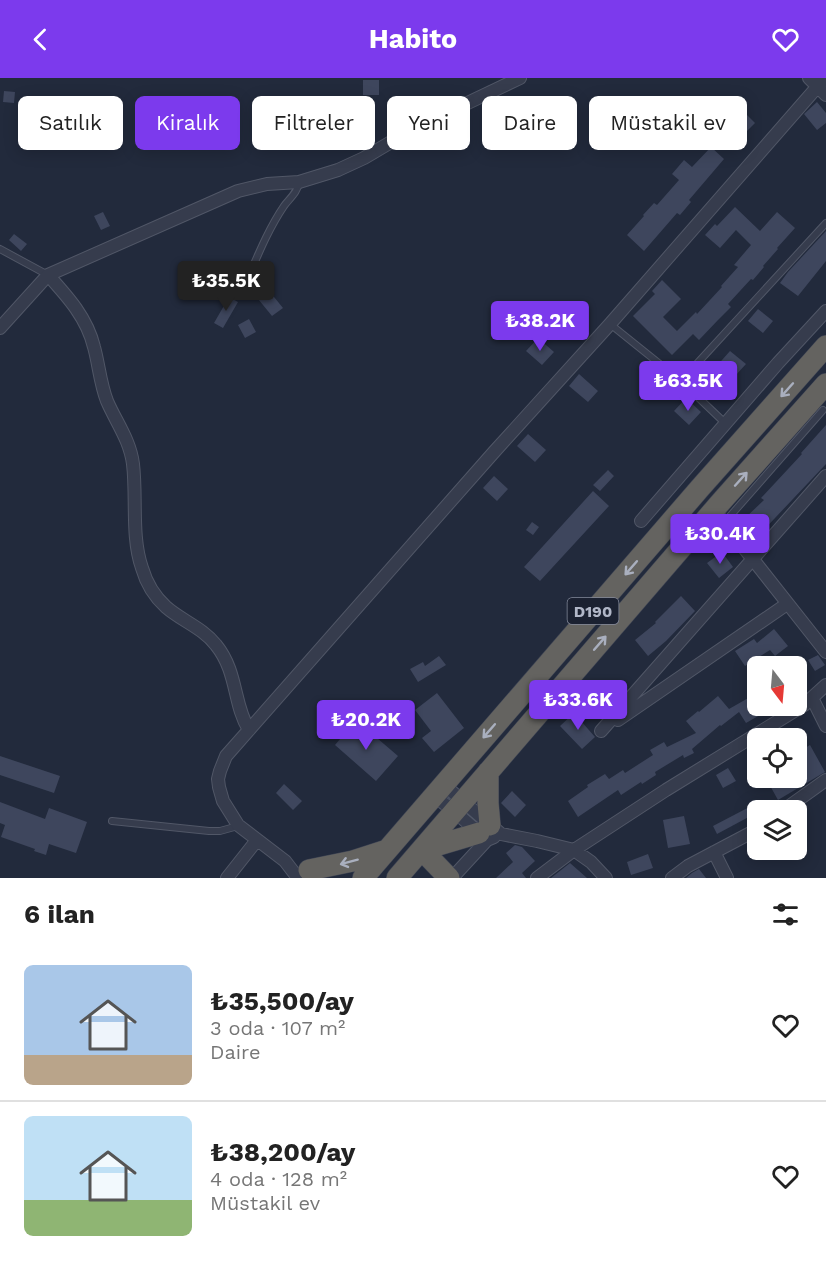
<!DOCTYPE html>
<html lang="tr">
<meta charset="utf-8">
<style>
:root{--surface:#fff;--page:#f2f2f2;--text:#222;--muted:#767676;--line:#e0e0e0;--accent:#7c3aed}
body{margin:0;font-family:"Work Sans",sans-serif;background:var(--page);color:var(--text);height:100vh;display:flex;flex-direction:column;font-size:22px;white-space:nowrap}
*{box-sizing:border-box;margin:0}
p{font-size:20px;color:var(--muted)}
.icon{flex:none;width:33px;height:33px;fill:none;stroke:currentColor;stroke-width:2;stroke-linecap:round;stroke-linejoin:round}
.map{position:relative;height:800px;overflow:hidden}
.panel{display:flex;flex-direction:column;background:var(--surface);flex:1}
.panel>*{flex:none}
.hud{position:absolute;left:18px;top:18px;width:790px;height:54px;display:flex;gap:12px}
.needle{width:39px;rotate:164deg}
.tools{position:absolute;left:747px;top:578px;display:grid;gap:12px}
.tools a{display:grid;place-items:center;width:60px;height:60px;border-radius:9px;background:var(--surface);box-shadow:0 3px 15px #0003;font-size:30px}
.price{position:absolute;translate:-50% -51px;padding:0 14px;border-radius:6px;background:var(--accent);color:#fff;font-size:20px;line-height:39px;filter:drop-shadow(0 2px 3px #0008)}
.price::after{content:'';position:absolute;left:50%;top:36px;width:18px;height:14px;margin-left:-9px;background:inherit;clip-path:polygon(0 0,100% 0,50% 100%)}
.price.on{background:#222;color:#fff}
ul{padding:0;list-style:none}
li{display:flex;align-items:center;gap:18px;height:150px;padding:0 24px}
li+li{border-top:2px solid var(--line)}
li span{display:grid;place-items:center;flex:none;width:168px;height:120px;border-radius:9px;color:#555}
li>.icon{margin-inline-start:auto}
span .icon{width:72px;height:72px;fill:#fffc;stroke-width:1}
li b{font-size:26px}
h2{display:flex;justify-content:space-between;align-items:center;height:72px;padding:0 24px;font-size:26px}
.pill{padding:0 21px;border-radius:9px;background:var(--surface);box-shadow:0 3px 15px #0003;font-size:21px;line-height:54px}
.pill.on{background:var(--accent);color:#fff}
header{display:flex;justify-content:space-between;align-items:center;height:78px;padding:0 24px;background:var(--accent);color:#fff;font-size:27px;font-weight:700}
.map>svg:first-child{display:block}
</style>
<header><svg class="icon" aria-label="back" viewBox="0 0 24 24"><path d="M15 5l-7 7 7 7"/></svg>Habito<svg class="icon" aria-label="heart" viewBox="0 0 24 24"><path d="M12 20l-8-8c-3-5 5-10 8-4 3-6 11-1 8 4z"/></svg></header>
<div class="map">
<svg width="826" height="800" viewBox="0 0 826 800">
<rect width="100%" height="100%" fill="#222a3c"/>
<path fill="#3e465d" d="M363 2H379V17H363Z
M4 13 15 14 14 25 3 24Z
M817 24 826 35V45L817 52 804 36Z
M738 28 755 45 743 57 726 41Z
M671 34 687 50 674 63 658 48Z
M711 69 724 81 689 122 691 124 680 137 677 135 644 173 627 157 644 138 643 137 654 125 657 127 679 102 672 96 684 82 692 89Z
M735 129 760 153 777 134 795 150 777 170 778 171 763 188 764 189 753 202 751 201 728 226 731 229 718 242 699 262 693 256 672 277 633 238 655 216 652 213 662 202 681 221 663 239 677 253 696 234 697 236 722 209 721 208 738 189 734 187 751 167 736 152 720 170 705 157 715 146 717 148Z
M103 134 110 148 101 152 94 138Z
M826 153V183L798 218 780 205 788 194Z
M14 156 27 166 21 173 9 162Z
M261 203 283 230 272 238 250 211Z
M229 219 238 224 223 250 214 245Z
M758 231 773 243 763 255 748 243Z
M249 241 256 254 245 260 238 247Z
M538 260 554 274 542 287 526 273Z
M730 273 746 286 735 298 733 296 715 316 700 302 711 289 714 291Z
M579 296 598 313 588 324 569 308Z
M686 320 701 334 689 347 674 333Z
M826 347V386L759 457 743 442 764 422 761 420 802 376 801 375Z
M528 356 546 372 535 384 517 368Z
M608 392 614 398 600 413 593 407Z
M494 398 508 411 497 423 483 410Z
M593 413 609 428 540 503 524 489Z
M532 444 539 449 533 457 526 452Z
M722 474 733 489 719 500 707 485Z
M681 518 695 533 666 563 648 578 635 562 656 545 655 544Z
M774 551 788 568 775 578 770 572 745 588 735 573 754 561 757 565Z
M818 577 825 587 815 593 808 582Z
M439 578 446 587 418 604 410 591 423 584 425 588Z
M604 614 612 624 599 635 591 625Z
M437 615 464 650 434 674 422 660 431 653 415 632Z
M718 618 729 631 750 619 754 627H772L759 635 760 637 746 645 739 634 721 648 720 647 692 671 694 675 684 680 683 677 655 694 656 697 642 706 641 704 621 717 618 712 578 739 568 723 588 709 587 707 605 696 609 701 623 692 625 695 653 677 650 672 664 664 667 669 696 655 686 643 698 633 699 634Z
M574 635 595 659 582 671 560 648Z
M356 642 398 678 376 703 335 667Z
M810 667 825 694 778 722 768 704 777 699H796V687L805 682 800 673Z
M0 678 60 698 54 715 0 697Z
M728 690 736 703 723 710 716 697Z
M284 706 302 723 293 732 276 715Z
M512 713 526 727 515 739 501 725Z
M0 724 45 741 49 730 87 744 76 775 49 766 46 777 34 773 35 771 1 759 5 747 0 745Z
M757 725 761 732H758V734L717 756 713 748Z
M684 738 690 766 668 770 663 742Z
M515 767 522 769 535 783 522 795 526 800H496L513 784 506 775Z
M648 776 653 790 631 797 627 784Z
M570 785 587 800H551Z
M699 791 706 800H686L692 795Z"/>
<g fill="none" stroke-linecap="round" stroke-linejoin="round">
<defs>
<path id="service" d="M0 171 48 197
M244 209C256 182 267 153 284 128 290 120 298 114 299 104
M610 246 681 303 725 345
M681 303 826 145
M724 445 823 332
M112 743 209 753H220L238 748"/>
<path id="minor" d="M809 0 826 17
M48 197C68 219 87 240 94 269 99 287 100 305 107 323 116 344 130 362 133 386 137 419 131 459 142 490 146 504 155 519 166 529 182 543 203 550 216 567 238 594 233 626 249 652
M0 250 48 197 238 113 267 106 299 104 338 92 364 80 413 51 520 0
M714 432 826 574
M641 443 778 285 826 233
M812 620 826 648
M618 642 787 526
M601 653 826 398
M443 706 501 756 537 763 574 772 591 784 606 800
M434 718 454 733 487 762
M784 732 826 702
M714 774 727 800
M227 800 257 762
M298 800 285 783 238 747 223 723 219 709 218 701 220 693 226 678 494 374 610 246 825 0
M452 800 487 762 494 759
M537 800 574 772 666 712 804 627 826 607
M672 800 688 788 758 751"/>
<path id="trunk" d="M488 694V725L490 747
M309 792 353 783 387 772
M363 800 700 410 826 268
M397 800 720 425 826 306
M449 800 422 772 479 755"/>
</defs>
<use href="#service" stroke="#515767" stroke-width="8"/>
<use href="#minor" stroke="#515767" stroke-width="14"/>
<use href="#trunk" stroke="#3e4454" stroke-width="22"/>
<use href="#service" stroke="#363c4d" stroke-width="6"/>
<use href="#minor" stroke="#363c4d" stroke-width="12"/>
<use href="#trunk" stroke="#646360" stroke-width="21"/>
</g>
<defs><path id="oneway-shaft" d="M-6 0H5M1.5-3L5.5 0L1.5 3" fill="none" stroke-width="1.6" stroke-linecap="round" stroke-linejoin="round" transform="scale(1.5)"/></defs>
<g stroke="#a9afbe">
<use href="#oneway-shaft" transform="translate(787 312) rotate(132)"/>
<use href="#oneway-shaft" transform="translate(741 401) rotate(-48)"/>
<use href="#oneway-shaft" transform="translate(631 490) rotate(131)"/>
<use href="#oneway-shaft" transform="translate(600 565) rotate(-49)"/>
<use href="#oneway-shaft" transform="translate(489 653) rotate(131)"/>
<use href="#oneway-shaft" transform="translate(349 784) rotate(165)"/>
</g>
<g text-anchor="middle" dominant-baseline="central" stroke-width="4.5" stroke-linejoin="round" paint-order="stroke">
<rect fill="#1b2131" stroke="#848a9b" stroke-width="1.5" x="567.5" y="520" width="51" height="26" rx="4.5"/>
<g font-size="16" font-weight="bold" fill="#b1b7c8">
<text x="593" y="533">D190</text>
</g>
</g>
</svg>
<div class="tools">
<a><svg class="needle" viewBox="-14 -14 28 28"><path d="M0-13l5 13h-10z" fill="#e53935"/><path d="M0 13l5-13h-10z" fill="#767676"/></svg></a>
<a><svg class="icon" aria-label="locate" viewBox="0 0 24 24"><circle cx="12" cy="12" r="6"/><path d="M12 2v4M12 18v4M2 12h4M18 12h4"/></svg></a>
<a><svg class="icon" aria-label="layers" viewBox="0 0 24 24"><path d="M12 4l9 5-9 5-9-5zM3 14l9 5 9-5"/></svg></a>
</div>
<b class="price on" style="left:226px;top:234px">₺35.5K</b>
<b class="price" style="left:540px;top:274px">₺38.2K</b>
<b class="price" style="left:688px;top:334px">₺63.5K</b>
<b class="price" style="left:720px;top:487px">₺30.4K</b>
<b class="price" style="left:578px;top:653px">₺33.6K</b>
<b class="price" style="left:366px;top:673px">₺20.2K</b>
<div class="hud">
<a class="pill">Satılık</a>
<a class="pill on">Kiralık</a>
<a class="pill">Filtreler</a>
<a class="pill">Yeni</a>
<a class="pill">Daire</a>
<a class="pill">Müstakil ev</a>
</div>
</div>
<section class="panel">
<h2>6 ilan<svg class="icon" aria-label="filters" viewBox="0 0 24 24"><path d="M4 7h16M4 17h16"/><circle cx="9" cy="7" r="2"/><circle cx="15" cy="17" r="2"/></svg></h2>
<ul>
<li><span style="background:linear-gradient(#a9c7e8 75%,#b9a48a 0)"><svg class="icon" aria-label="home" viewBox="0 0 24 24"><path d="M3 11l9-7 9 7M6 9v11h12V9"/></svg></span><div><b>₺35,500/ay</b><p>3 oda · 107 m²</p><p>Daire</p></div><svg class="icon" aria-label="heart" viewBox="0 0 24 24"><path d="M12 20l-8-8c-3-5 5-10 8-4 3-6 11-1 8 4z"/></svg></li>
<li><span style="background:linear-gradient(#bfe0f5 70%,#8fb573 0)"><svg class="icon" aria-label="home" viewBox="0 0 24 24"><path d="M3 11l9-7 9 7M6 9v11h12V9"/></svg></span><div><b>₺38,200/ay</b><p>4 oda · 128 m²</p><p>Müstakil ev</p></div><svg class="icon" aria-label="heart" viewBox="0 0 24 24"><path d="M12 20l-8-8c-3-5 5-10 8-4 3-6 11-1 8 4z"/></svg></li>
</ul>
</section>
